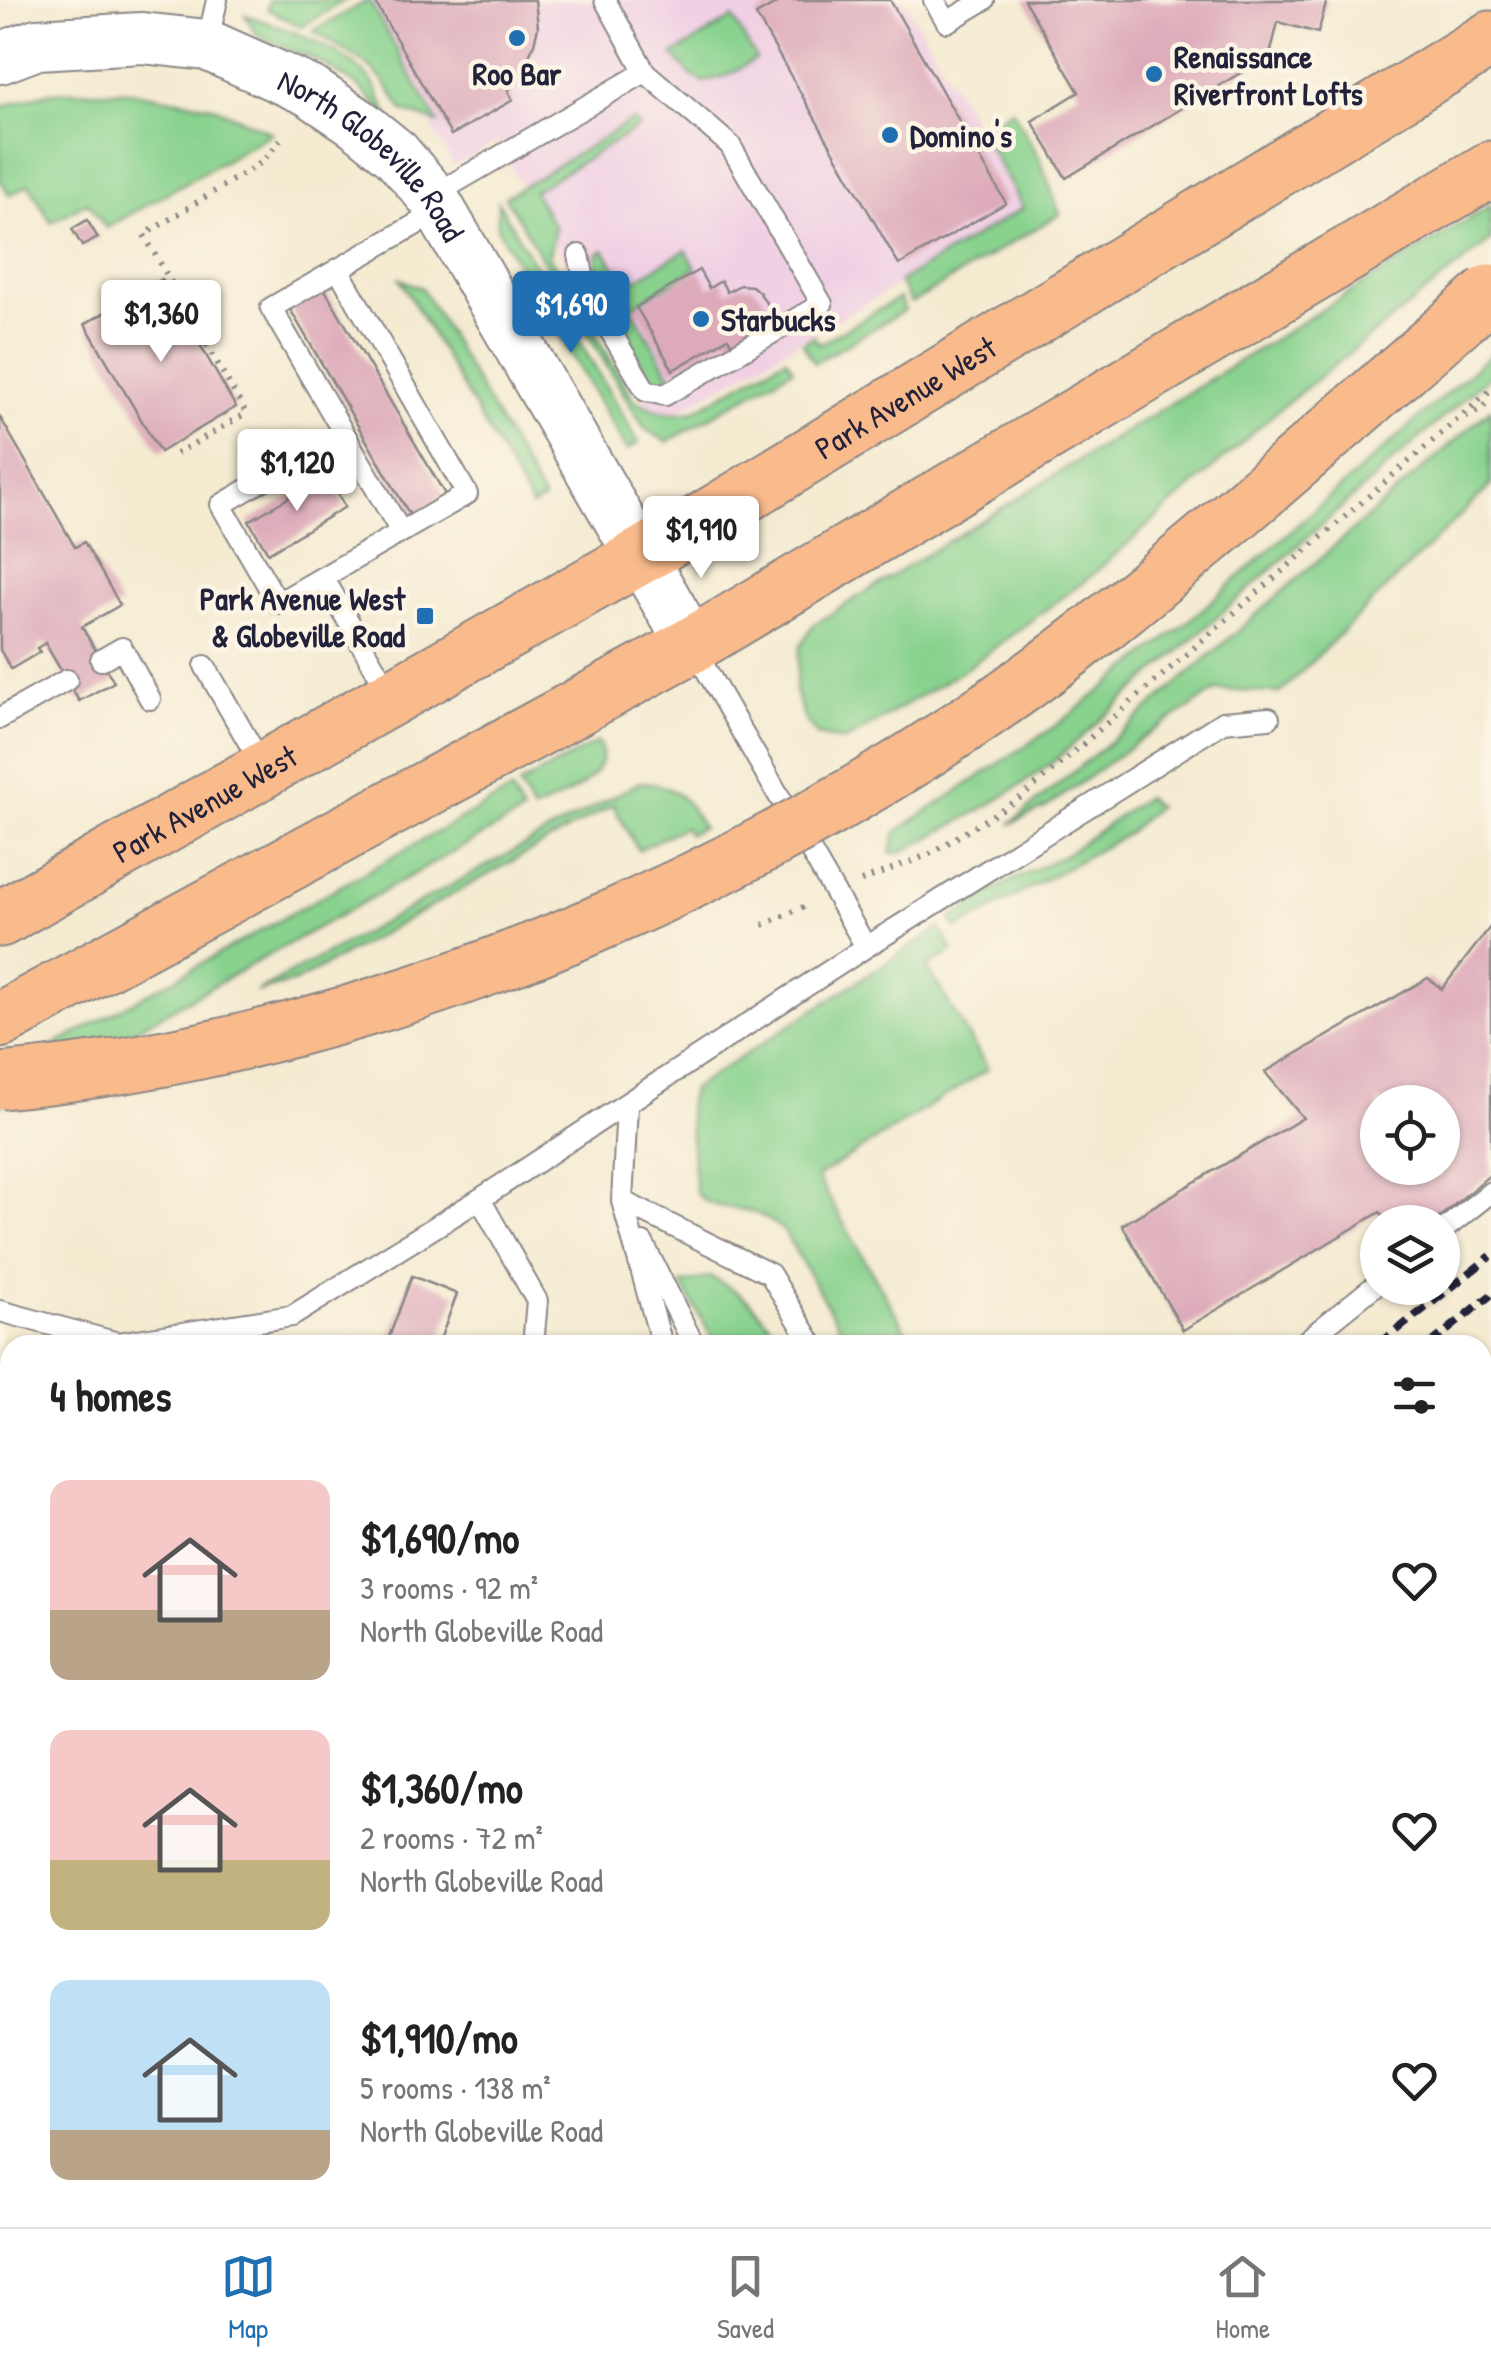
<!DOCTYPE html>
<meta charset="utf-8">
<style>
:root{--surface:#fff;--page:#f2f2f2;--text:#222;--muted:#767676;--line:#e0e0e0;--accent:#1f6fb2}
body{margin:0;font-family:"Patrick Hand",sans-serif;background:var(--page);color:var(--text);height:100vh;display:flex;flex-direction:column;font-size:38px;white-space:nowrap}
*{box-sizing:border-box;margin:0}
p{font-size:32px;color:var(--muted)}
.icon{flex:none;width:55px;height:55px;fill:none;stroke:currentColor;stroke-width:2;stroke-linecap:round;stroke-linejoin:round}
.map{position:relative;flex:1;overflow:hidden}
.sheet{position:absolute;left:0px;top:1335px;width:1492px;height:892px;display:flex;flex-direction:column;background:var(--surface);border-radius:30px 30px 0 0;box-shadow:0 2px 8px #0004}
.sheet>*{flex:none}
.tools{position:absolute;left:1360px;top:1085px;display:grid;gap:20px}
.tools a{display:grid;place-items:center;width:100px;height:100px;border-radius:50%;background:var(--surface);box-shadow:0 2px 8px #0004;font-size:50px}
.price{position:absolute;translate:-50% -85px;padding:0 22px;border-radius:10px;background:#fff;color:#222;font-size:32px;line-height:65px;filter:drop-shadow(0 2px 5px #0008)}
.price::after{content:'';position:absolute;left:50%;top:60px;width:30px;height:22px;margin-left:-15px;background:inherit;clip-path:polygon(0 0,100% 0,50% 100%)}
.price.on{background:var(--accent);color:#fff}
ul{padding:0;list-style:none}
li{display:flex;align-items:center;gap:30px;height:250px;padding:0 50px}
li span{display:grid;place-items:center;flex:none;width:280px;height:200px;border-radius:20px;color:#555}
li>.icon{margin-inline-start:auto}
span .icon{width:120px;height:120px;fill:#fffc;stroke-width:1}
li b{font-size:42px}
h2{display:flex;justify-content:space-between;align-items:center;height:120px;padding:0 50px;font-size:42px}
.tabs{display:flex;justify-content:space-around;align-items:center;height:140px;border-top:2px solid var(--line);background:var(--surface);font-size:28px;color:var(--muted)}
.tabs a{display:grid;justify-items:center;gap:5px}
.tabs .on{color:var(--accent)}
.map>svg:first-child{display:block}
</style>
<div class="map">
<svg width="1491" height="2227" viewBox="0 0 1491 2227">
<rect width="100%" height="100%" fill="#fcf5e5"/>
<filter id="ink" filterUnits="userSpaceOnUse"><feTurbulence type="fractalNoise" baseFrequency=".01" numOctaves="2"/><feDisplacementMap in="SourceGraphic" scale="20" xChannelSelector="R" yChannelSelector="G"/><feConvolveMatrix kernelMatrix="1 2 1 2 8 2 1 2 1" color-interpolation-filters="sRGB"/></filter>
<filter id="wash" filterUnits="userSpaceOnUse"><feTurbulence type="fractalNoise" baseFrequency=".0048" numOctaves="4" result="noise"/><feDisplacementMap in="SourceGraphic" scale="40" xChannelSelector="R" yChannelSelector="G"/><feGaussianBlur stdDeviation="2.25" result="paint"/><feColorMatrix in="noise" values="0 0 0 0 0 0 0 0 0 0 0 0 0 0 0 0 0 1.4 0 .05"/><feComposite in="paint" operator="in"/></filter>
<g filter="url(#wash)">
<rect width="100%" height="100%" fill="#f4ebd1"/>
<path fill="#f0d0e4" d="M359 0H904L1026 212 657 423 497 142 454 166Z"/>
<path fill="#88d28e" stroke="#557a64" stroke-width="2.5" d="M269 0H345L301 27 267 9Z
M369 0 438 123 403 111C376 63 359 59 313 31Z
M245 15C283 27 351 50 374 85 380 96 385 109 390 120L358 86 318 61 258 36Z
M733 18 756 59 725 76 703 82 691 75 673 55Z
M128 91 212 106 272 133 106 228 88 202 51 222 29 184 9 195 0 179V107L51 92Z
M1012 109 1039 157 1060 214 911 303 899 282 1023 208 980 130Z
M633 120 639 127 533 191 555 228 549 256 634 399C655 412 670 416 694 411L786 358 793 369 667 442 645 429 505 197Z
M498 202 639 443 627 450 497 228Z
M1491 205V240L1277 411 1090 577 967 668 845 741 817 735 805 720 795 691 800 647 813 625Z
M604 250 626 285 686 250 696 268 631 307 673 379 664 384 650 379 596 284 597 254Z
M400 279 422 288 544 500 532 507Z
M899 298 905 310 814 363 803 343 814 336 819 344Z
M1491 354V375L1060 756C1011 796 956 824 900 853H891L896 832 1060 723 1189 621Z
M1491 409V485L1280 693 1217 690 1141 739 1047 807 1010 824 1129 726Z
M598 742C618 777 556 799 533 811L519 785Z
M640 782C674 785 687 798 702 827L689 834 684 827 638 850 613 805 295 982 256 992Z
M511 791 523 813 0 1105V1076Z
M1146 797 1157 807 1125 835 957 929 951 919 993 890 1066 854Z
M940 928 953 951 927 967 988 1069 817 1177 914 1345H850L784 1231C773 1222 762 1214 748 1211 728 1206 710 1209 696 1193L688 1106 692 1089Z
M710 1277C746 1294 762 1310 782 1345H717L681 1284Z
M0 1523 10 1528V1747L0 1740Z
M1491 1844V2227L1397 2221 1396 2227H921L935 2218H1482V1850Z"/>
<g id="blocks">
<path fill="#ddaaba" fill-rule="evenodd" d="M374 0H535L538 27 534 44 520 76 508 91 513 100 451 135Z
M783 0H890L1006 203 899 265 756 15Z
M1024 0H1327L1318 33 1278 22 1270 55 1066 178 1032 121 1079 92Z
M87 220 98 238 82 246 72 229Z
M699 270 709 288 721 281 727 292 740 285 752 286 760 293 777 321 733 347 728 338 673 370 636 307Z
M162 279 236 407 160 452 85 324Z
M321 283 446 496 411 517 287 304Z
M0 417 75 547 84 542 120 605 82 627 114 682 79 701 45 643 37 648 40 652 11 669 0 650Z
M327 475 345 507 268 553 249 521Z
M1491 926V1174L1434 1222H1389L1380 1212 1183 1330 1122 1225 1303 1118 1265 1072 1428 978 1442 989ZM1378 1102H1442V1168H1378Z
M412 1276 457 1294 438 1345H386Z
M0 1380 10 1385V1497L0 1492Z"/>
</g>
</g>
<g filter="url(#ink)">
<use href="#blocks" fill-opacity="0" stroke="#8b8686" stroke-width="2.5"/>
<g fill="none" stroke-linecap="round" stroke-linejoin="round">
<defs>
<path id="service" d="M934 0 947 22 984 0
M207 45 217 0
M432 196 645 72
M579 255 586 290 646 391 665 395 822 304 730 145 645 72 605 0
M338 269 467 494 278 603 221 505 343 433
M401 532 271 308 439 211
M323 577 391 696
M693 647 866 947
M101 660 122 648 150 699
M205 666 264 769
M0 718 67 680
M627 1106 622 1201 662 1345
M480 1199 537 1301 533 1345
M622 1201 770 1274 813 1345
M1442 1231 1491 1192
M643 1243 694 1345
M0 1311 118 1343 292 1316 480 1199 866 947 1223 722 1269 718
M1301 1345 1378 1283
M1482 1482 1491 1478
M317 2227 331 2218"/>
<g id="tertiary">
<path id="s1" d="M0 58 37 44 142 38 207 45 310 91 359 124 396 154 432 196 692 645"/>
</g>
<g id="primary">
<path id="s2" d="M0 919 694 526 1491 39"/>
<path d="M0 1020 692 645 1491 169"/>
</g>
<path id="motorway" d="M0 917 10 914
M0 1798 10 1806
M0 1902 10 1909
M0 2043 10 2050
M0 2185 10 2191
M50 2218 64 2227
M261 2218 276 2227"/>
</defs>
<use href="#service" stroke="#8b8686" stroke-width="24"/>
<use href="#tertiary" stroke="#8b8686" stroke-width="54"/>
<use href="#primary" stroke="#8b8686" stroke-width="59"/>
<use href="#motorway" stroke="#8b8686" stroke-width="59"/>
<path stroke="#8b8686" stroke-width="6" stroke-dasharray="2.5 8" stroke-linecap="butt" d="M1466 417 1491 402
M176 454 246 413 144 235 262 162 284 135
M861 881 930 854 1023 796 1491 390
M763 925 808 905"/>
<use href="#service" stroke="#fff" stroke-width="20"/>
<use href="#tertiary" stroke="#fff" stroke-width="50"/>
<use href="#primary" stroke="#fabb8c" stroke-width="55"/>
<use href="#motorway" stroke="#fabb8c" stroke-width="55"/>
<path stroke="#22223b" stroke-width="8" stroke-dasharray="15 8" stroke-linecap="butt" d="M1378 1345 1491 1256
M1429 1345 1491 1295
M1482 1712 1491 1707
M1482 1825 1491 1819
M136 2227 153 2218
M201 2227 217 2218
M510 2227 526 2218
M574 2227 591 2218
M733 2227 748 2218
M881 2227 895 2218"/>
<defs>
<path id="motorway-bridge" d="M0 1081C384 1047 795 867 1097 629 1232 521 1361 405 1491 292
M496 2218 511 2227"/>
</defs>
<use href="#motorway-bridge" stroke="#8b8686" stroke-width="59" stroke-linecap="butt"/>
<use href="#motorway-bridge" stroke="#fabb8c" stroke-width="55"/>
</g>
</g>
<g fill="#1f6fb2" stroke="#fcf5e5" stroke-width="4">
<circle cx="517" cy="38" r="10"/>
<circle cx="1154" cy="74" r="10"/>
<circle cx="890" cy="135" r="10"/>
<circle cx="701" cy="319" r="10"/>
<rect x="415" y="606" width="20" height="20" rx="5"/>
</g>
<g text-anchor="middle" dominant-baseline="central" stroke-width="9" stroke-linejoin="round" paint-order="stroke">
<g font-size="32" font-weight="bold" fill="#22223b" stroke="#fcf5e5" text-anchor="start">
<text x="1174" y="56">Renaissance<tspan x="1174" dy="37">Riverfront Lofts</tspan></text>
<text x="517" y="73" text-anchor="middle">Roo Bar</text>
<text x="910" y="135">Domino's</text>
<text x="721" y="319">Starbucks</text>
<text x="405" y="598" text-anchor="end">Park Avenue West<tspan x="405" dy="37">&amp; Globeville Road</tspan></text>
</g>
<g font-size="32" fill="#22223b" stroke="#fcf5e5">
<text stroke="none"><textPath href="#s1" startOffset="412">North Globeville Road</textPath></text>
<text stroke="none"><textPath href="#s2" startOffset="1045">Park Avenue West</textPath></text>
<text stroke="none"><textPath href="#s2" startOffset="235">Park Avenue West</textPath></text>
</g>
</g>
</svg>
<div class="tools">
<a><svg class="icon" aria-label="locate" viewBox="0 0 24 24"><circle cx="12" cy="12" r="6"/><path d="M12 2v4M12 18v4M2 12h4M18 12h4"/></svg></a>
<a><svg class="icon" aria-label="layers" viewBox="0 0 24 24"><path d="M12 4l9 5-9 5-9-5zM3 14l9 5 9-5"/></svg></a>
</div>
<b class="price on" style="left:571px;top:356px">$1,690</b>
<b class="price" style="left:161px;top:365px">$1,360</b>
<b class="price" style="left:297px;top:514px">$1,120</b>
<b class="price" style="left:701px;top:581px">$1,910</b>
<section class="sheet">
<h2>4 homes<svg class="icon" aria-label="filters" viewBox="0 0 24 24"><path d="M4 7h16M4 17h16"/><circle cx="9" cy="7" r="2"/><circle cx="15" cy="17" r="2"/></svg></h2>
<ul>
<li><span style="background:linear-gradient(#f6c9c9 65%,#b9a48a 0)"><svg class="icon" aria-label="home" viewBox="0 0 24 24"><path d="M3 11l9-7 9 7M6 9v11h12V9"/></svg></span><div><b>$1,690/mo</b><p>3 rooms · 92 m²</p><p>North Globeville Road</p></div><svg class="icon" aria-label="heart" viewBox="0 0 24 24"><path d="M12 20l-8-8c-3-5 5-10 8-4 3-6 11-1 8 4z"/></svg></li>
<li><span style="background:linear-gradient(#f6c9c9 65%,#c2b280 0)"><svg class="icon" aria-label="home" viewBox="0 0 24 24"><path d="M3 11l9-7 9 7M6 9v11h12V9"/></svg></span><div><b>$1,360/mo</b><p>2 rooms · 72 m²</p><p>North Globeville Road</p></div><svg class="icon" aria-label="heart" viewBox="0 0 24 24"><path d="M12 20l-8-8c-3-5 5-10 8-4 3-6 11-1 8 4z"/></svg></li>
<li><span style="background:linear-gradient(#bfe0f5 75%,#b9a48a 0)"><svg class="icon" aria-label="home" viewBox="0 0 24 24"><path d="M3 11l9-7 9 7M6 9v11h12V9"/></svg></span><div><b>$1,910/mo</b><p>5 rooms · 138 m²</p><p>North Globeville Road</p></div><svg class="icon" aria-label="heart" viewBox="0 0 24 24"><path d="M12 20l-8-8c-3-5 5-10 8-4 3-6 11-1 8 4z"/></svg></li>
</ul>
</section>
</div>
<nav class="tabs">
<a class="on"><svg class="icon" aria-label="map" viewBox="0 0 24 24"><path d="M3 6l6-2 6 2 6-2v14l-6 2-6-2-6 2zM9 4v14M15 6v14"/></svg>Map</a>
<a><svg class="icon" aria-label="saved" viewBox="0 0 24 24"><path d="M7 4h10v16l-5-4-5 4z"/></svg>Saved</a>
<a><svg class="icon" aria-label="home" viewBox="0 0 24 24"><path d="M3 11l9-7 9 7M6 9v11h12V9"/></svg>Home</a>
</nav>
